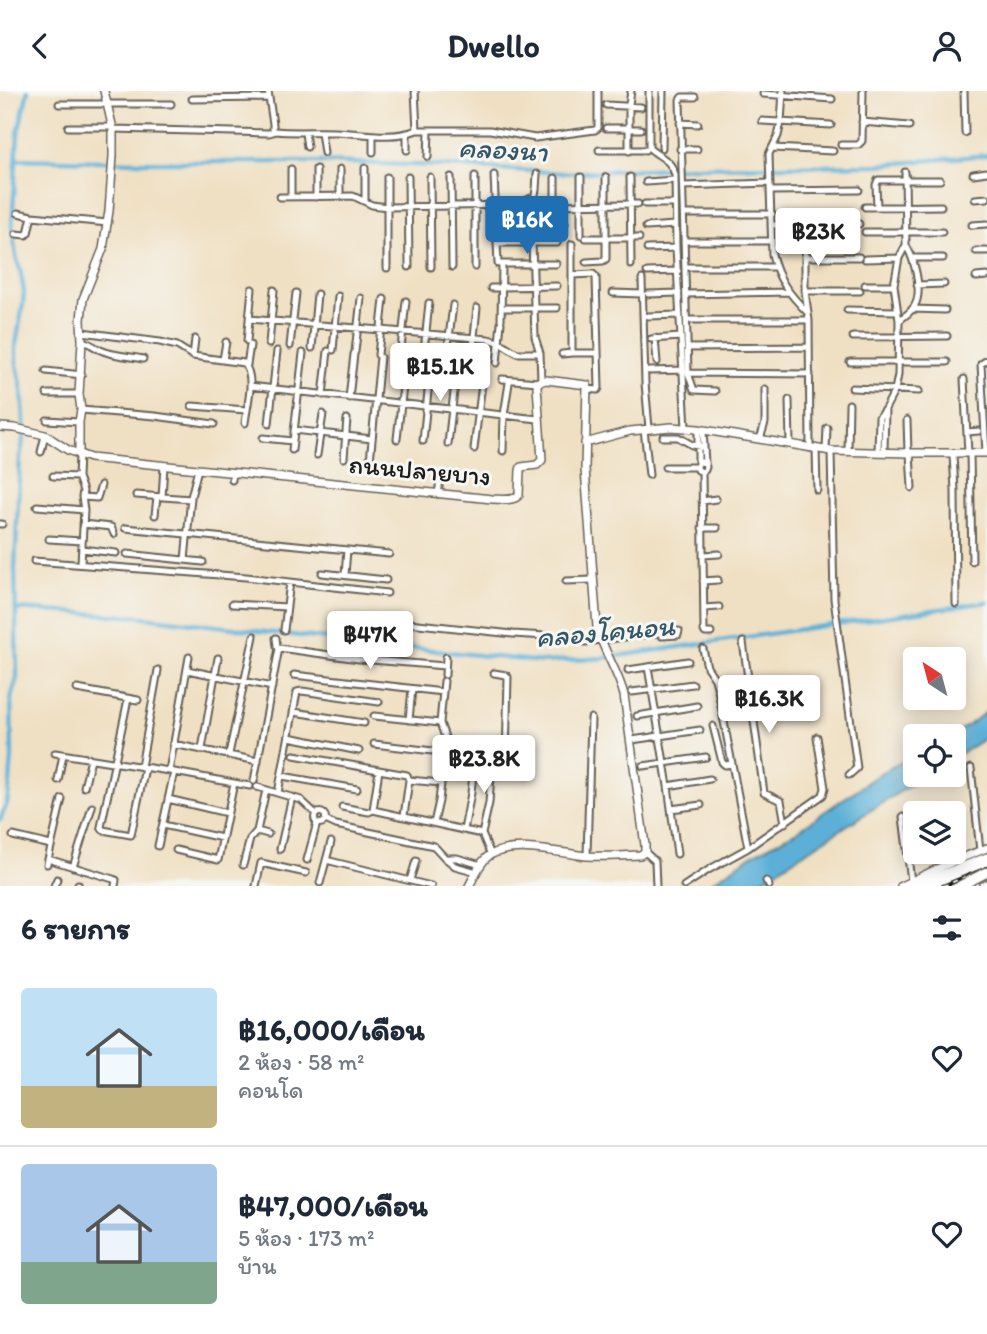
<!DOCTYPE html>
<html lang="th">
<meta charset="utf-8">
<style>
:root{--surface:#fff;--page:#f2f2f3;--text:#1f2937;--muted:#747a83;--line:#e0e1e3;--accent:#1f6fb2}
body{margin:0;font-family:Itim,"Playpen Sans Thai",sans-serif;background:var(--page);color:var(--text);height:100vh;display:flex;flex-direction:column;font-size:26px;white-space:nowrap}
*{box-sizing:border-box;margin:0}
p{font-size:23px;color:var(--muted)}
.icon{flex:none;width:38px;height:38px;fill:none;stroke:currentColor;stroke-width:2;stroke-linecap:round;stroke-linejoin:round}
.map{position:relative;height:795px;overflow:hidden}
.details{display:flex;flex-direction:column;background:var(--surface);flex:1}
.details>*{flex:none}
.needle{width:46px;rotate:324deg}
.buttons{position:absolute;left:903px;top:556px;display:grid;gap:14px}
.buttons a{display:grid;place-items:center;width:63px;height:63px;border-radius:7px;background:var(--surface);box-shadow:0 4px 18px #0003;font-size:35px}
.price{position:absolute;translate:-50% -60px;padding:0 16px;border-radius:7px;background:#fff;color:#222;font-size:23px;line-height:46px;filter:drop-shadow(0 2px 4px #0008)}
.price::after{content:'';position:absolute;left:50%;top:42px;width:21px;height:16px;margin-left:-10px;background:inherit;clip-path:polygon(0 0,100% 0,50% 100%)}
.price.active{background:var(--accent);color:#fff}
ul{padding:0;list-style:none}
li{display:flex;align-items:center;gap:21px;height:175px;padding:0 21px}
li+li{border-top:2px solid var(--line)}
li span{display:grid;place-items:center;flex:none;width:196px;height:140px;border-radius:7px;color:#555}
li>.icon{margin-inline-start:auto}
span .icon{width:84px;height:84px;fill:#fffc;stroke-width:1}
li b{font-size:30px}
h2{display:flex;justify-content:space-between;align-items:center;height:84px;padding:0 21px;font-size:30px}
header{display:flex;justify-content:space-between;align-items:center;height:91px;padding:0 21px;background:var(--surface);font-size:32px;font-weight:800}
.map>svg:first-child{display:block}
</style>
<header><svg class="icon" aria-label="back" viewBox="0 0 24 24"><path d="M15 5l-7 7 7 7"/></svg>Dwello<svg class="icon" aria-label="person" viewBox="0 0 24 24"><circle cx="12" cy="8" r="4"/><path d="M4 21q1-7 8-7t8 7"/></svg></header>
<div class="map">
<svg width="987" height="795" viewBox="0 0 987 795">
<rect width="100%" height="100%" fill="#f6f6f2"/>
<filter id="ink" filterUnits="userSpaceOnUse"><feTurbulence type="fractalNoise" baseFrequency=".0143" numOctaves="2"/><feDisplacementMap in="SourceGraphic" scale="14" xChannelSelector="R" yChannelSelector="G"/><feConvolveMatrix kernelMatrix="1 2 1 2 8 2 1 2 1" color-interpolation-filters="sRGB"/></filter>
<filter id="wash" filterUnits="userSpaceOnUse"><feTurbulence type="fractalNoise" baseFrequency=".00686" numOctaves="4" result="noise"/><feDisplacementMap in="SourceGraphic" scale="28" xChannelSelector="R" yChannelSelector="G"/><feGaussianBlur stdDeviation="1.57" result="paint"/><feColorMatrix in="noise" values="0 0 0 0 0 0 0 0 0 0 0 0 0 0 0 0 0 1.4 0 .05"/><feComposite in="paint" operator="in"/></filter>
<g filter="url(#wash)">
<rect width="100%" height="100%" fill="#f0e0c3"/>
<path fill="#5bb0d7" stroke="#3c667a" stroke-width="2" d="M987 620V646L954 667V646H948L970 633Z
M915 664V684H926L752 795H706L752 764 797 740 882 681Z"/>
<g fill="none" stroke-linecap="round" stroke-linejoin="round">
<path stroke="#5bb0d7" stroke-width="4.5" d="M17 68 139 71H320L447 75 564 82 695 76 878 74 987 64
M16 518 145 526 282 543 543 571 604 567 987 511
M0 729 7 712 10 691 12 665 11 607 17 587 15 477 20 366 24 344V330L22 298 16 269V253L23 213 24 201 20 178 16 166 12 134 18 42 28 0"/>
</g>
</g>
<g filter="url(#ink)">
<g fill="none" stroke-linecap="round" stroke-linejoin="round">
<defs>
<path id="street" d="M268 0 273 33V41
M415 0 417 39
M649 0V57C659 66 671 68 675 84L676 157 686 337
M783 0 781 31 778 45 769 63 772 163C777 188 790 204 808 222
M964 0 965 42
M763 3 832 8
M695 6H682L680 9 688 282 694 299 715 300
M192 8 269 7
M59 13H171
M606 14 641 16
M762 30 831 34
M862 31 909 35
M680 32 698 33
M68 36H113
M606 37H629
M113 38 269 42 276 40C296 42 316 40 336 41 362 42 392 49 417 39H490L535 47 595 39 598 37V0
M629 38H641
M321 41 324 62
M305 42 307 56
M841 54H858L862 50 863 0
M662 57 663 0
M773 57 833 60
M680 58H697
M407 59V42
M599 59H645
M629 60V13L631 0
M373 61V44
M428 66 429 40
M365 77V110
M291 78V106
M316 78V106
M340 78V105
M973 83 987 81
M494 84 498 173H556
M475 85V176
M387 86V177
M408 86 409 176
M430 86 431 176
M451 86 452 176
M581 86V144
M630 86 631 174
M555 87V114
M646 91 675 89
M683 95 769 92
M770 100 859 99
M280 106 353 105 372 114 387 116 525 114
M534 108 536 99 537 83
M975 108 987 107
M645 113H675
M538 114 536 118 531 120 527 118 525 114 527 109 531 107 536 109 538 114 638 113
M865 116 941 115
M877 116 876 94 878 89H940
M531 120 535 246 540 262 541 289
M18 122 32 125
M684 123H772
M496 132H565
M808 133 805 166V200L809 229 810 357
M771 134 859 133
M972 134 987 133
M646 136 675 134
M865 141H942
M16 143 26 144 28 142 32 125 108 132
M586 147H639
M684 150H771
M497 152H557
M572 153V262H598
M647 158 676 157
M976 160H987
M805 166H859
M913 167H943
M865 168 899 167
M586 171 603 170 606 168V86
M685 176H774
M647 181 678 180
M573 184 593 183 596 186 599 297 598 299 587 298
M976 186 987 185
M642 188 645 292 649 337
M865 194H894
M917 194 944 193
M502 196 557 195
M491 197H502
M805 200H860
M613 202 642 203
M648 203 679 202
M686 203 788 201
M502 217H557
M912 218 945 219
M847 219 897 220
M648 225 680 224
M249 228 488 248 499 251 517 262H540
M501 229 502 174
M687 229H809
M899 230C904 225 912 221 915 214 923 199 914 168 906 154
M82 241 160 251 177 255 193 265 244 272C256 287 247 314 245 332
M853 246 947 245
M655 247 657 271
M651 248 681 246
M82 250C94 253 94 257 103 260 115 265 130 265 143 268
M247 250 252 198
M269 253 274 199
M290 255 296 202
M312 257 317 203
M688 257 809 256
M333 259 338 205
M355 261 361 207
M562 263 572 262
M378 264 384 208
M193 265 195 248
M400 267 406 210
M223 269 226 251
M423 269 429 212
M446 271 453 214
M850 271H947
M497 272 501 232
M247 274 250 254
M471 274 477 217
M46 280 82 284
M649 280 683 279
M688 282 810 283
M502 288 538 291
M964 288 968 362
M250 295 538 328
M852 297 919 300
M47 303H79
M323 304 328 260
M349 307 354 263
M789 309 790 353
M192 315 247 319
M81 319 155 325 214 333
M47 329 79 331
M907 329 908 362
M269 333 277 260
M644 338 649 384
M294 339 372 348
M703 339 705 372
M967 341 979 340
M663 346H678L692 354 703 356
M263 347 293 350
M397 348 406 269
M760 348 765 332V298
M423 350 431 270
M448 353 457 274
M474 358 484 276
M816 358 817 399
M292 359 303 262
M826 359 827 337
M503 360 504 324 509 292
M831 360 834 508 857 677 849 684
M848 360 849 313
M41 361 45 344
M878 361 879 326 885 318 895 299 898 284 899 230 894 194 899 167 906 154 905 81
M884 361 885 318
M910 362 912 397
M970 362 972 470
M986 362 981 273 987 269
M953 363 955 400 956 513
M79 364 78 386 83 400 82 406 84 419 81 472
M317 364 323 323
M344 367 347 328
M370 370 380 266
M698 372V338
M665 376H697
M702 381 698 379 697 376 698 372 701 371 705 372 706 376 705 379 702 381 704 540 705 542H711
M53 385 78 386
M232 389 233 382
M438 403 440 389
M136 404 191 408
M82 406 97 407 101 394
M162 406 164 375
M702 410 716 408
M37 415 84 419
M155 424 157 406
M0 433H2
M83 433 111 436 114 443
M125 437 389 463
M702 437H717
M49 448 82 450
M82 458 116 462
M127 463 203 471
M703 464 719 463
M185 469 191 406 198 378
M34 470 246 486 387 502
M322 482 386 489
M345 484 347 459
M566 490 593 489
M703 490 718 489
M232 513 287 516
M704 517 719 516
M380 529 513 543 562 546 585 551 657 542H661L662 545 678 544 679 540
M284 539 290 491
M743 551 764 702 781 710 785 732
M279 557 359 568 445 575
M703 558 707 576 715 588 718 599 748 757
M648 576 668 695 677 763
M187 579 272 596
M628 579 688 570
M294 584 443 601
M445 584 446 566
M77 598 138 609
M718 599 743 595
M632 601 693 593
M128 608 101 736 103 739 131 744 145 677
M294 621 364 632
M374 625 440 632
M637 625 697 615
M409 629 412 598
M713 635 722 671 725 674 732 673
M289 646 359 660
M632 649 700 639
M173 653 258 670
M374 653 492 667H506L508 586 506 584 494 582
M202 658 218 567
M55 662 169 680 250 695
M229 663 254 545
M294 664 407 684 409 689 404 725
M643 675 706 666
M141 676 158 579
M971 677 980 760
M169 680 189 566
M282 685 357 698
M58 689 63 664
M409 689 441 692
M254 690 279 557 277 555 276 547
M668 695 710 688
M84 696 91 668
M257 696 301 709 316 723
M278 702 297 601 302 600 379 611
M168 708 227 722
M342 716 369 721 373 719 482 743
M671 718 701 714
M373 719 379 679
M314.5 727a5.5 5.5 0 1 1 11 0a5.5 5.5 0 1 1-11 0Z
M903 726 911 790
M325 729 336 734 434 755 445 767 455 775 477 781
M434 732 439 710 446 649 440 632 444 590
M163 734 222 747
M464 739 471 702 475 665
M257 740 268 743
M482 743 489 712 492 667
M482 743 491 764
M13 745 51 754
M158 755 174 681
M280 758 292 706
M176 759 218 769 234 692
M645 761 655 770 656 795
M587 765 591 627
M445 767H457L481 774
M48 768 113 788 116 789 115 795
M307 769 317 732
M326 769 431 795
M47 773 62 708
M243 774 250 748 257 740 266 699
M73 776 92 716
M410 789 416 770
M766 790 769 795
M320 792 331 751
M54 795 57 788
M78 795V793
M256 795 261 772 306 782
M684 795 710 778 748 757 823 704 825 697 817 646"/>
<path id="secondary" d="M0 336 15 337 45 344 68 359 90 367 492 408C501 408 513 411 519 404L520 379 521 376 537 374 542 369 537 295 538 291 546 289 587 294 585 378 597 536C603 560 618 580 624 604L645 754V761L640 764C623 765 604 766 586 765 560 762 515 750 490 764 480 770 475 785 469 795
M585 352 630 340 671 336 698 338 831 360 910 362H987
M79 364V331L81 319 79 303 82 250 81 229 83 208 103 158 109 120 113 65V38L104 0
M901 795 952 771 987 757
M983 795 987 793"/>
<path id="highway" d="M914 795 987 767
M933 795 987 774"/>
</defs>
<use href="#street" stroke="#666156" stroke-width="9"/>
<use href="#secondary" stroke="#666156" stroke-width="10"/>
<use href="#highway" stroke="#666156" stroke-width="12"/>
<use href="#street" stroke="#fff" stroke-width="5"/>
<use href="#secondary" stroke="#fff" stroke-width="7"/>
<use href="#highway" stroke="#fff" stroke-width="9"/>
<defs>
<path id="rail" d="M943 795 987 777"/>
</defs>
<use href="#rail" stroke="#1c1c1c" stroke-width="4.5"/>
<use href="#rail" stroke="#f6f6f2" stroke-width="2" stroke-dasharray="5" stroke-linecap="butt"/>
<defs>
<path id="highway-bridge" d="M960 795 987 781"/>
</defs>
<use href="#highway-bridge" stroke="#666156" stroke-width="12" stroke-linecap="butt"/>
<use href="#highway-bridge" stroke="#fff" stroke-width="9"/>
</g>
</g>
<g text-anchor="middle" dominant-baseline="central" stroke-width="6" stroke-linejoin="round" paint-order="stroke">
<g font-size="26" fill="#1c1c1c" stroke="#f6f6f2">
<text transform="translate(420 379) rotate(5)">ถนนปลายบาง</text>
</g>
<g font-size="28" font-style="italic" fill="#355767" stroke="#f6f6f2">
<text transform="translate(503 58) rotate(3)">คลองนา</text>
<text transform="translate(605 540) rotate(-5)">คลองโคนอน</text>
</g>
</g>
</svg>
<div class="buttons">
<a><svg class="needle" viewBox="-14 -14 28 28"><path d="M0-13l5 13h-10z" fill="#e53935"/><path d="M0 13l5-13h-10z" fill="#747a83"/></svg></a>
<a><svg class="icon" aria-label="locate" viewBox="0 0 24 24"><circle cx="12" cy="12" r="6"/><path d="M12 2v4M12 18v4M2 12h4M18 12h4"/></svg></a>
<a><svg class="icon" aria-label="layers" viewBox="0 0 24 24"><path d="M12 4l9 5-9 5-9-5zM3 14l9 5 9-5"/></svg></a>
</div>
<b class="price active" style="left:527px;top:165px">฿16K</b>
<b class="price" style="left:818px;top:177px">฿23K</b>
<b class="price" style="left:440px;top:312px">฿15.1K</b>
<b class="price" style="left:370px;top:580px">฿47K</b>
<b class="price" style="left:769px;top:644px">฿16.3K</b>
<b class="price" style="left:484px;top:704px">฿23.8K</b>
</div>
<section class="details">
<h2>6 รายการ<svg class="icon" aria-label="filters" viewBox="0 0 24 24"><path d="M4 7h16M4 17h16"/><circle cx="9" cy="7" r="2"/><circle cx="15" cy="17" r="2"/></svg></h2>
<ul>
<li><span style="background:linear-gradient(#bfe0f5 70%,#c2b280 0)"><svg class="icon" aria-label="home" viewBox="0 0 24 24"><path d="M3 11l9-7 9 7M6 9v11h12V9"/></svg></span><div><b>฿16,000/เดือน</b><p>2 ห้อง · 58 m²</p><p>คอนโด</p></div><svg class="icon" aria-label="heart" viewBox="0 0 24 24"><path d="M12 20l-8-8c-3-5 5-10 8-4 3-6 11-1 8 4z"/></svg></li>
<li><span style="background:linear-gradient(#a9c7e8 70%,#7fa58c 0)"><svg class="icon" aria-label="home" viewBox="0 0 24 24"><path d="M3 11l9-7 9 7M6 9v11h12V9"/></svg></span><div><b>฿47,000/เดือน</b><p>5 ห้อง · 173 m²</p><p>บ้าน</p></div><svg class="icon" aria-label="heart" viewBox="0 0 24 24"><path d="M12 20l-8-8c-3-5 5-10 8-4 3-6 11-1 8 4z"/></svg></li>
</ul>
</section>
